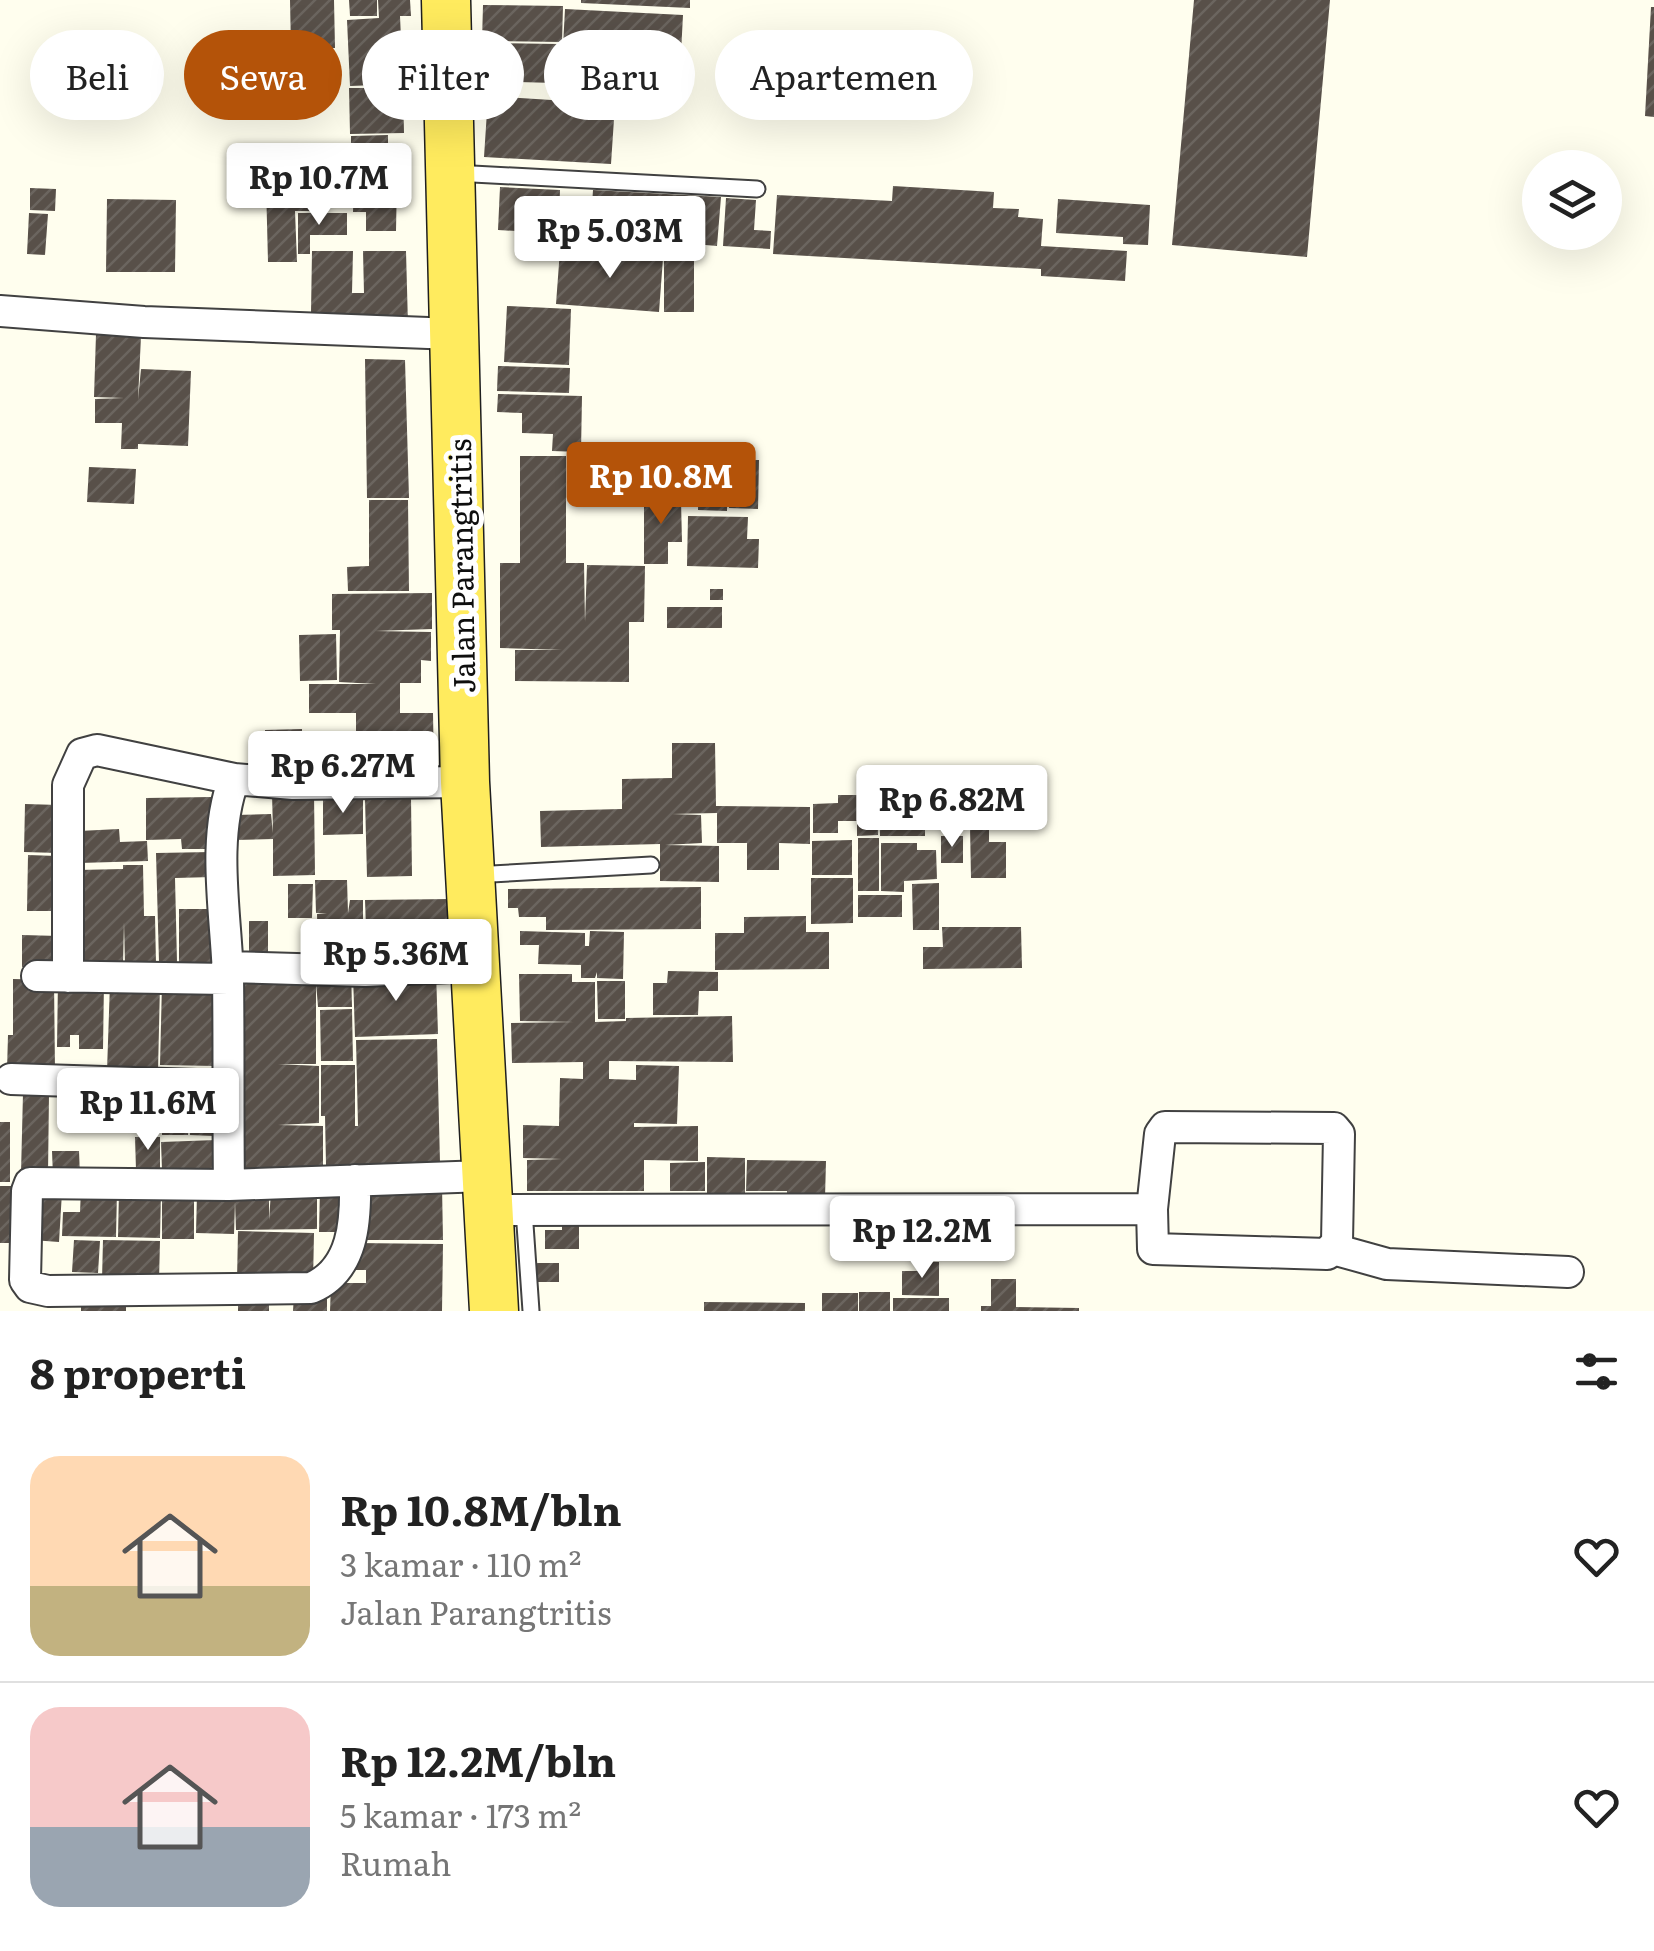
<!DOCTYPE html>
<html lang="id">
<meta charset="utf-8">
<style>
:root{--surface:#fff;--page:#f2f2f2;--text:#222;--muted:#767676;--line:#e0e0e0;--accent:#b45309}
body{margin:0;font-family:Literata,serif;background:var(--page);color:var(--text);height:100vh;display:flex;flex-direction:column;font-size:38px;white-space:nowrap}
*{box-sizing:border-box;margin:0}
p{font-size:32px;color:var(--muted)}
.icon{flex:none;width:55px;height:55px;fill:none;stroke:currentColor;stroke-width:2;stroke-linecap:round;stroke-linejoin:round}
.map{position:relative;height:1311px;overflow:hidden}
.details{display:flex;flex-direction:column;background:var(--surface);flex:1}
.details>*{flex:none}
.top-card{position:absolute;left:30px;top:30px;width:1000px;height:90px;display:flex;gap:20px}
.controls{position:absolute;left:1522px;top:150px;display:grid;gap:20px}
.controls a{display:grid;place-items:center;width:100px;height:100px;border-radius:50%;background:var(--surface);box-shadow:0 10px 40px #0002;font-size:50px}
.price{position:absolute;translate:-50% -85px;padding:0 22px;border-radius:10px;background:#fff;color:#222;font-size:32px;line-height:65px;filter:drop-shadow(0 2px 5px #0008)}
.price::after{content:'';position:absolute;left:50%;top:60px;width:30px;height:22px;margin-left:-15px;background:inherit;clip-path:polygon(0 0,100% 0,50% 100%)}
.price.on{background:var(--accent);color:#fff}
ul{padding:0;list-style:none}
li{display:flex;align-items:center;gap:30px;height:250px;padding:0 30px}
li+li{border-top:2px solid var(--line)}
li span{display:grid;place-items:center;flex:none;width:280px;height:200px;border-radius:30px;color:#555}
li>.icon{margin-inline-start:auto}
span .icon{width:120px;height:120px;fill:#fffc;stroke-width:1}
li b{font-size:42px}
h2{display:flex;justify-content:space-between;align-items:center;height:120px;padding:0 30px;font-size:42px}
.chip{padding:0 35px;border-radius:45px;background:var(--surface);box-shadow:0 10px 40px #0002;font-size:35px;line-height:90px}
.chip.on{background:var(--accent);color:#fff}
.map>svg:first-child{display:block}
</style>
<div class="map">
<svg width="1654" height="1311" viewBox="0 0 1654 1311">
<defs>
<pattern id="building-hatch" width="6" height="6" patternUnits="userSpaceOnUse" patternTransform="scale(2.5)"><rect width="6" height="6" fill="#585049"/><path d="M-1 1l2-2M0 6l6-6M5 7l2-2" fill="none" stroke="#6b655f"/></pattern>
</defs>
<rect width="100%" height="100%" fill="#fffeee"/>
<path fill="url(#building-hatch)" d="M290 0H334L335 48 291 49Z
M349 0H377V16H350Z
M378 0H410L411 16H400L403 84 350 86 347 20 379 18Z
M581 0H690V8L581 3Z
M1194 0H1330L1307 257 1172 245Z
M483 5 563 6 562 42 482 41Z
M1651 7H1654V117L1645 116Z
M565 9 683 15 679 91 561 84Z
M481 43 557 44 556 83 481 81Z
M349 88H403L404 133 350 134Z
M488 96 615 104 611 164 484 157Z
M388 135V160H351V136Z
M354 178 397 179 396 231H366V212H353Z
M311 183 312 211H295L297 262H268L266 184Z
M893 186 994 192 993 208 1019 209 1018 217 1043 219 1041 246 1127 251 1125 281 1041 276V269L773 254 777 195 892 201Z
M500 187 560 190 559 217 586 218V235L498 230Z
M30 188 56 189 55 211 30 210Z
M593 190 721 197 717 246 590 235Z
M726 198 756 200 754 230 771 231 770 249 723 246Z
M107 199 176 200 175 272H106Z
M1058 199 1150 205 1148 245 1123 244V237L1056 233Z
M29 213 48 214 45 255 27 254Z
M298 213H347V235H310V254H298Z
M560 250 663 258 659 312 556 304Z
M312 251H353L352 293H364L363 251H406L408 325 341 324V313H311Z
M664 258H694V312H664Z
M507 306 571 309 569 365 504 362Z
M96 334 141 336 138 400 141 369 191 371 188 446 138 444V449H121L122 423H95V399L124 398 94 397Z
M365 359 405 360 409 498H367Z
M498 366 570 368 569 393 497 391Z
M498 394 582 396 581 452 552 451 553 434 522 433V413L497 412Z
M520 456H566V563H584L585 622 587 565 645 566 644 622H629V682L515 681V650H562L500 648V563H520Z
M699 459 728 460 727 511 698 510Z
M730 460H759L758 509 729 508Z
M89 467 136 469 134 504 87 502Z
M667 494V501L681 500 682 542H668V564H644V495Z
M369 500H408L409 591H348L347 567 369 566Z
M688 516 748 517 747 539H759L758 568 687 566Z
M710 589H723V600H710Z
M432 593V629L375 631 431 632V661L421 660V683H400V713H433L434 773 322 772V740H356V713H309V684H376L339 682 340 630H332V594Z
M667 607H722V628H667Z
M336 634 337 680 300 681 299 635Z
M302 729V775L265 776V730Z
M672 743H715L716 806 810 807V844L779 843V870H747V843H717V813L672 814 701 815 702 843 665 845 719 846V882L660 881V844L541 847 540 811 622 809V779L672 778Z
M272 793H314L315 875 273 876V839L235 840 234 815 271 814 273 833Z
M880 794H913V810H925V836H880Z
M838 795H877L878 835 857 836V821H838V833H813V804L838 803Z
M975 795 1012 796 1011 826H991V819H975Z
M211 797V849H182L181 839 146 840V798Z
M323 797H363V834L323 835Z
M411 798 412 876 367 877 365 799Z
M25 804 59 805 58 853 24 852Z
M929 809H972V824L929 823Z
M970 827H989V842H1006V878H971Z
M119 829 120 842 147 841 148 861 79 863V831Z
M941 836H963V863H941Z
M858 838H879V891H858Z
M852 840V875H812V841Z
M881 843H917V850H936L937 879 904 881V892L881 891Z
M212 852 213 877 175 878 177 962H159L156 853Z
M28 855 57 856 56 911H27Z
M123 865H143L144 916H155L156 964 125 965 124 922 123 964H79L78 870 123 869Z
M811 878H853V923L811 924Z
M315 880H347L348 913 350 900H363V929H369L370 968H352V953L318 954 317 914 327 913H316Z
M939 883V930H913L912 884Z
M288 884H313L312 918H288Z
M701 887V929L546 930V917H519L518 908H508V889Z
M858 895H902V917H858Z
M451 899V927L366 928 365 900Z
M179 909H216V963L179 964Z
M806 916V932H829V969L715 970V933H744V917Z
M249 921H268V958H249Z
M942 927H1021L1022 968 923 969V947H943Z
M371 931H434V958L371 959Z
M520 931 585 933V946H589L590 931 624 932 623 979 597 978V972L595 978H581V965L538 964 539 945H520Z
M22 935 59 936V967H22Z
M239 971H351L352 1007H318L316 982V1064H278L319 1066V1123L278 1125 323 1126V1172L236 1171Z
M436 971 438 1034 355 1037 353 974Z
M668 971 718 972V991H699L698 1015H653V983H667Z
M519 974H572V982H595V1022L626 1021V1018L732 1016 733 1062 609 1061V1079L636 1080V1065L679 1066 677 1124 634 1123V1127L698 1126V1161L644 1160V1191H527V1160L562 1159 523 1158V1125L559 1126 560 1078 583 1079V1062L512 1063 511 1023 574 1022 520 1021Z
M13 979 54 980 55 1071 7 1070 8 1035H13Z
M58 980 104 981 103 1049H79V1035H70V1047H57Z
M597 981H625V1019H598Z
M110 983 160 984 158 1072 107 1071Z
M162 983 216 984 215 1066 160 1065Z
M352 1009 353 1061H321L320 1010Z
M437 1039 440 1163 326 1165 325 1116H321V1065H355V1126H358L356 1040Z
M163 1090H188V1135H162Z
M109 1092H159V1117H151V1131H119V1122H109Z
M23 1093 49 1094 48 1174 21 1173Z
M191 1098H216L215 1136 190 1135Z
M0 1122H10V1182H0Z
M135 1137H160V1170H136Z
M216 1140 217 1168 162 1170 161 1142Z
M52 1151H79L80 1176 53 1177Z
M707 1157 745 1158V1195H707Z
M747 1160 826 1161 825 1198H787V1191H746Z
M705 1162V1191H670V1163Z
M0 1186H19L18 1243H0Z
M442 1186 443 1240H365L364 1187Z
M320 1188 349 1189 348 1232H319Z
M81 1190 117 1191 116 1237 62 1236 63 1212H80Z
M119 1190 161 1191 160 1238 118 1237Z
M34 1191 62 1192 59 1242 32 1240Z
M162 1191H194V1239H162Z
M269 1191V1220L271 1192H317V1229L236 1230 235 1202 234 1234 196 1233 197 1193Z
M562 1217H579V1249H545V1230H562Z
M238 1231 314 1233 313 1283 237 1281Z
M74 1240 100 1241 98 1273 72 1272Z
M103 1240 160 1241 159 1281 102 1280Z
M356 1243 443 1244 442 1311H330L331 1283H366V1270H356Z
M922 1262H939V1296L902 1295V1271H922Z
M533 1263H559V1282H533Z
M991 1279H1016V1307L1079 1308V1311H981V1306H991Z
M859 1292H890V1311H859Z
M238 1293H269V1311H238Z
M822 1293H858V1311H822Z
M294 1295 327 1296V1311H293Z
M893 1298H949V1311H893Z
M81 1302 126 1303V1311H81Z
M704 1302 805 1303V1311H704Z"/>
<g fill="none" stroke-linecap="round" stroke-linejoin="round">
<defs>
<path id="lane" d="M454 173 757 189
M473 875 651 865
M524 1210 531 1311"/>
<path id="street" d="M0 311 144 322 454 334
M227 967 365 971 473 966
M37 976 228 979
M68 977V785L82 754 97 750 234 779 293 784 465 782
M11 1079 228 1086
M355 1180C356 1220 354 1270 311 1288L48 1291 30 1287 25 1280 27 1191 30 1183 229 1185 485 1176
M229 1185C228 1115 229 1046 228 977 226 913 211 840 234 779
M487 1210 1152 1209 1153 1249 1327 1254 1337 1242 1339 1134 1334 1128 1165 1127 1160 1134 1152 1209
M1333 1249 1387 1264 1568 1272"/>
<path id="primary" d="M446 0 465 782 494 1311"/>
</defs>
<use href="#lane" stroke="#414141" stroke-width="19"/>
<use href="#street" stroke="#414141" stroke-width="34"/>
<use href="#primary" stroke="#1f1f1f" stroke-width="51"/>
<use href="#lane" stroke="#fff" stroke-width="15"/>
<use href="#street" stroke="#fff" stroke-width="30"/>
<use href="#primary" stroke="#ffeb5e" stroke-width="48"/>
</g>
<g text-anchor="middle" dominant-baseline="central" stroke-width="10" stroke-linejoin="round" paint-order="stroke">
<g font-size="30" fill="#0e0e0e" stroke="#fff">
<text transform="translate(460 566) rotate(-91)">Jalan Parangtritis</text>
</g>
</g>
</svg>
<div class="controls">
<a><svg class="icon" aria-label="layers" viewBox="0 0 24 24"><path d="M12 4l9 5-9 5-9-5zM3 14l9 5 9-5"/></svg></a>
</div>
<b class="price" style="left:319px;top:228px">Rp 10.7M</b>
<b class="price" style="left:610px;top:281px">Rp 5.03M</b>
<b class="price on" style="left:661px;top:527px">Rp 10.8M</b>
<b class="price" style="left:343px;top:816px">Rp 6.27M</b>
<b class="price" style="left:952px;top:850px">Rp 6.82M</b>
<b class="price" style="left:396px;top:1004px">Rp 5.36M</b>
<b class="price" style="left:148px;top:1153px">Rp 11.6M</b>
<b class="price" style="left:922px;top:1281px">Rp 12.2M</b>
<div class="top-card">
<a class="chip">Beli</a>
<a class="chip on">Sewa</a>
<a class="chip">Filter</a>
<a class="chip">Baru</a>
<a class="chip">Apartemen</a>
</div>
</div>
<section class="details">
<h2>8 properti<svg class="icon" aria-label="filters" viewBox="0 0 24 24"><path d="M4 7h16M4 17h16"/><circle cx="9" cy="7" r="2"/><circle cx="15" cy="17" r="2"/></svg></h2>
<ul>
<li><span style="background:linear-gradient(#ffd9b3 65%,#c2b280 0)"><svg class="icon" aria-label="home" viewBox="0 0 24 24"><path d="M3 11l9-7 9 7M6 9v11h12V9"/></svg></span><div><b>Rp 10.8M/bln</b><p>3 kamar · 110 m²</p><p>Jalan Parangtritis</p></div><svg class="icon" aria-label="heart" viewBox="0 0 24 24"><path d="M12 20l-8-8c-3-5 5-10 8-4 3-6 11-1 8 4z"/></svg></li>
<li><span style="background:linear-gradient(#f6c9c9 60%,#9aa5b1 0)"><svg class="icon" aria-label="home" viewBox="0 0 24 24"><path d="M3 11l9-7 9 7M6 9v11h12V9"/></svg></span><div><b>Rp 12.2M/bln</b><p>5 kamar · 173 m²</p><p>Rumah</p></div><svg class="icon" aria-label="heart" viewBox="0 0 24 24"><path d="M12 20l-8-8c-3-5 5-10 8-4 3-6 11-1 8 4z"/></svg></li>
</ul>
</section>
